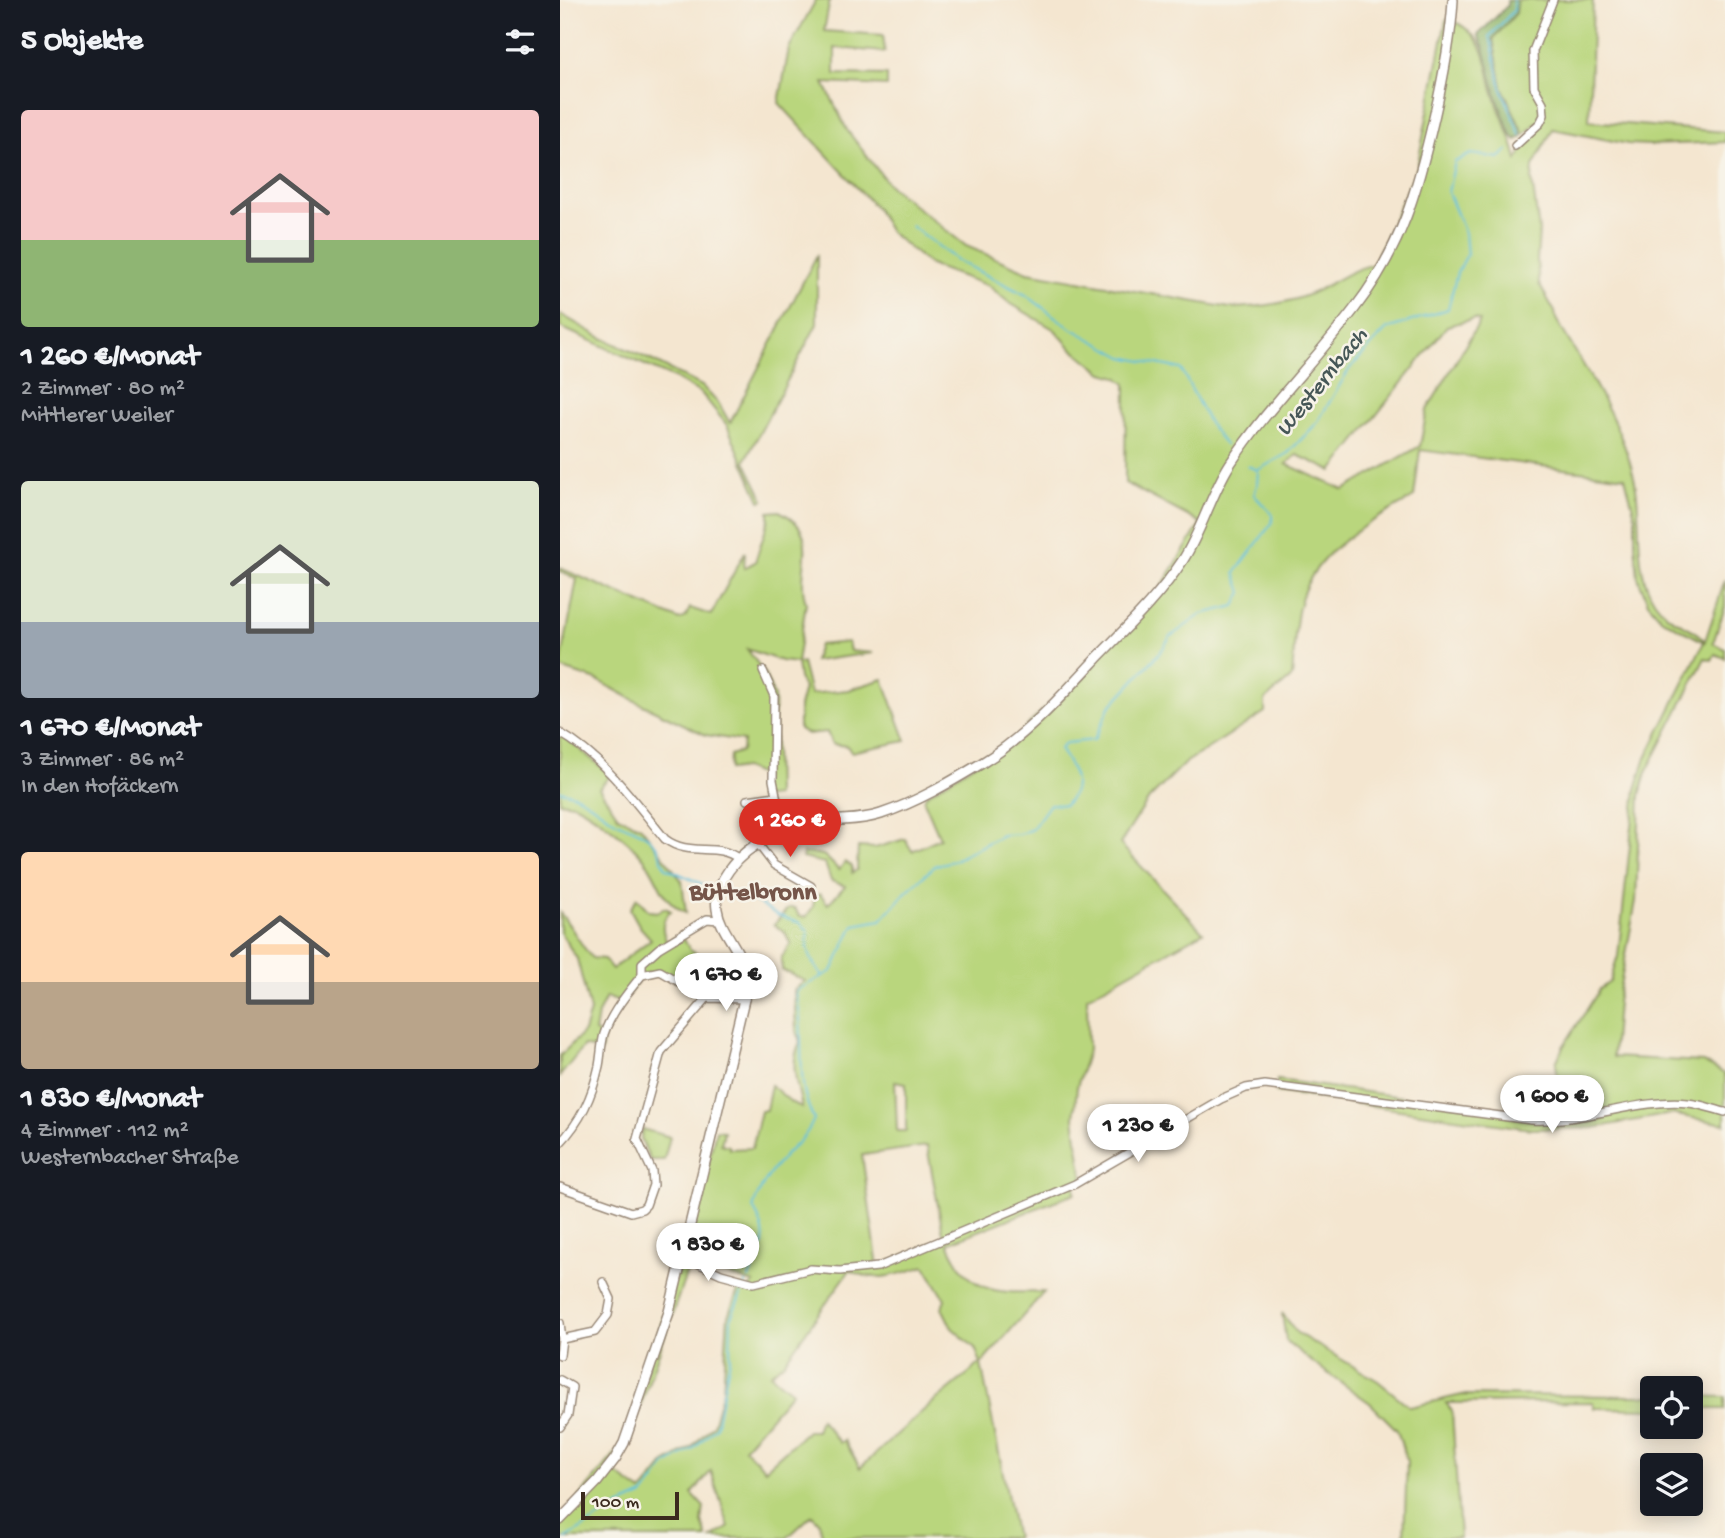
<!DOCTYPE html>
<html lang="de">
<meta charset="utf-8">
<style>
:root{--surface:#171b24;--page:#20242c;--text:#f1f3f6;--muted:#9ea1a6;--accent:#d93025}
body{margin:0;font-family:"Gochi Hand",sans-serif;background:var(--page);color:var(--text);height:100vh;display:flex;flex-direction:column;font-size:26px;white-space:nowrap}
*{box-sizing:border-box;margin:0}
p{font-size:23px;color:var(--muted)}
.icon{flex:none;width:38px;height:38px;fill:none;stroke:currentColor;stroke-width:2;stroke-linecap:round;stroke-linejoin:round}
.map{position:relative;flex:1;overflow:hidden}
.panel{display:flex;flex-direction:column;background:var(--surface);width:560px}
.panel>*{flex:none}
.buttons{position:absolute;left:1080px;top:1376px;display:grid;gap:14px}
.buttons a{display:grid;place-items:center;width:63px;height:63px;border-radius:7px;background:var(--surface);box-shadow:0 4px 18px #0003;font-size:35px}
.scale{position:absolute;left:21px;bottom:18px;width:98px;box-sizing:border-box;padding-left:7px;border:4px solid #3b2a1e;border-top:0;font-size:19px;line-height:24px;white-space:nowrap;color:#3b2a1e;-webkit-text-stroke:5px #f7f3e8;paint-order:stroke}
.price{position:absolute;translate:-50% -60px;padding:0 16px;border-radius:24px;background:#fff;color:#222;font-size:23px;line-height:46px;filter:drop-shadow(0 2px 4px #0008)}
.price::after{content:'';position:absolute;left:50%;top:42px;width:21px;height:16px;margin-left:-10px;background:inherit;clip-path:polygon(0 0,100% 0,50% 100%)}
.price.on{background:var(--accent);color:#fff}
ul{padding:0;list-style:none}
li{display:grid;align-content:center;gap:14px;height:371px;padding:0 21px}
li span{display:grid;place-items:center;height:217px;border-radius:7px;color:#555}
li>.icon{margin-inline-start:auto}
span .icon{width:126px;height:126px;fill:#fffc;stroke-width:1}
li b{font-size:30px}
h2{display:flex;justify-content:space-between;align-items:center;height:84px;padding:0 21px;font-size:30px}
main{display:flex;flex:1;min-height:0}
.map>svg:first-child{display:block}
</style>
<main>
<section class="panel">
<h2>5 Objekte<svg class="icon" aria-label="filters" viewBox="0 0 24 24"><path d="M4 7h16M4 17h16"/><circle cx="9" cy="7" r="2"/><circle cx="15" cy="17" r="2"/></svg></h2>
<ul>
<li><span style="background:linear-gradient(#f6c9c9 60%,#8fb573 0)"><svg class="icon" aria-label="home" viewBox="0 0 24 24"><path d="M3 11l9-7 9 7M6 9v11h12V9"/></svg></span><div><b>1 260 €/Monat</b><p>2 Zimmer · 80 m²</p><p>Mittlerer Weiler</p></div></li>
<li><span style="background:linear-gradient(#dfe7d0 65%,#9aa5b1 0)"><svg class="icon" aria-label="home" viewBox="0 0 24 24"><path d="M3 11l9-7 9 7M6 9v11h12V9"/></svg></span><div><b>1 670 €/Monat</b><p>3 Zimmer · 86 m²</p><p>In den Hofäckern</p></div></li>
<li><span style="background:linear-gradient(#ffd9b3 60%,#b9a48a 0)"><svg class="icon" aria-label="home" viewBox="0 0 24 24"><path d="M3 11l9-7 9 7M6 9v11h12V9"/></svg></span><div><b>1 830 €/Monat</b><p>4 Zimmer · 112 m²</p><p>Westernbacher Straße</p></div></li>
</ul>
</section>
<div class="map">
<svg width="1165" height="1538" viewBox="0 0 1165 1538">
<rect width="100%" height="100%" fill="#f7f3e8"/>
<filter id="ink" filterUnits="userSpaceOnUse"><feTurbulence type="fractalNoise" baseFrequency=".0143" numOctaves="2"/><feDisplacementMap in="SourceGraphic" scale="14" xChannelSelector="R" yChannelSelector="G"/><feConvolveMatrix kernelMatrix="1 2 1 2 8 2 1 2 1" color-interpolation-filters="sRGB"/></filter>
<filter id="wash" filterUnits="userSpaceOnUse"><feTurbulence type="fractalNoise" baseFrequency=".00686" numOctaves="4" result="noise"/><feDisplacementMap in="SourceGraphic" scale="28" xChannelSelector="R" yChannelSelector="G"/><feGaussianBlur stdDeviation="1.57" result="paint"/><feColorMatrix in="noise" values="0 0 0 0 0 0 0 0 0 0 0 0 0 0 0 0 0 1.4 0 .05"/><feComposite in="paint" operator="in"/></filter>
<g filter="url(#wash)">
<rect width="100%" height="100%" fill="#f4e6d0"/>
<path fill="#b9d67d" stroke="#7a804e" stroke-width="2" fill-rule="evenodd" d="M256 0H270L264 31 323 35 325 52 275 48V74L327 75V86L264 83 287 130 330 186 406 246 468 272 670 308C696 307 721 305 745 296 769 287 791 268 813 265L857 168 886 20C899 20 914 34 920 45 928 58 929 78 934 93 940 117 953 137 957 160L982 118 961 137 962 131 942 87 933 39 955 13 957 0H1033L1029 121 1165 132V142L1090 145 1068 144 993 129 973 166 972 180 979 230 977 260 979 284 995 312 996 319C1025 369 1060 419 1074 477 1084 517 1071 566 1095 602 1111 625 1129 622 1145 641L1165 580V607L1153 643 1165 649V658L1155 654 1152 660 1145 658 1086 773 1080 795 1076 901 1057 1002 1053 1057 1143 1062 1165 1074V1124L1111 1114 1032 1128 971 1129 716 1092 717 1080 983 1116 1002 1115 996 1063 1003 1047 1040 989 1050 982 1058 956 1076 789 1085 760 1144 642 1102 619 1088 603 1078 578 1075 545V516L1065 477 860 450 854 497C809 523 751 551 739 607 734 629 734 654 732 677L705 700V712L625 763 589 799 560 844 643 932 527 997 528 1050 517 1087 514 1118 523 1180 515 1184V1193L388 1243C410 1294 432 1293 484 1292L421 1364 456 1538H263L259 1522 252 1515 227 1538H152L169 1527 151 1471 132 1494 144 1507 142 1522 147 1538H0V1520L64 1443 124 1251 134 1260 128 1248 156 1130 164 1131 161 1144 169 1146 170 1149 192 1148 201 1111 206 1110 211 1085 232 1103 242 1107C237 1084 229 1065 240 1042L236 1029 234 990 245 981 222 970 221 958 231 944 225 932 214 925 228 908H235L239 916 246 917 253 907 255 896 260 894 268 904 285 886 271 881 265 863 242 858 243 853C270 854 261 854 279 870L285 862 292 866V873L297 870 298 847 315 848 345 839 352 851 380 838 364 801 366 795 455 738 594 599 641 523 565 483 566 384 557 377 543 373 511 348 495 330 448 302 429 286 370 265 330 232 316 208 219 103 229 48ZM914 319 920 321 867 410 860 446 784 490 726 464 737 455 772 471 887 326ZM335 1081 346 1083V1131H337ZM367 1146 384 1238 318 1267 302 1155ZM130 1263 194 1283 186 1292 180 1286 168 1316 163 1391 153 1425 132 1447 105 1463 82 1492 54 1472 64 1453ZM365 1266 385 1299 382 1308 392 1328 415 1348 421 1363 365 1409 300 1468 284 1440 280 1443 260 1419 256 1431H247L205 1469 184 1448 232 1392 210 1374 224 1362 290 1270C316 1284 339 1274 365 1266Z
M257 255V324L185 461 204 500 200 501 167 425 142 394 114 378 0 327V314L42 338 93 361 142 386 159 404 170 423Z
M219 511C265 533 234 568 246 603L237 663H242L250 694 288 690 323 679 346 741 291 752 287 746 272 744 267 732 247 734 239 729V707L244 688 239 678 237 663 221 661 187 649 203 671 214 696 216 796 199 798 203 776 184 768 169 770 170 755 182 751 183 741 146 735 83 705 37 680 0 668 17 579 0 571V568L120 620 126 617 130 608 151 615 185 552 184 568 195 562 209 519V512Z
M288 642 290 651 313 653 254 661 259 645Z
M0 733 51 775 39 788 58 816 81 827 122 881 126 913C98 898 101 880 84 859 72 843 34 814 16 805 11 803 5 803 0 802Z
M77 898 89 911 98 912 105 908 111 911C101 919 101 931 107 942L121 934 130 950 146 959 148 973 138 994 100 971 82 975 62 1003 46 997 38 1014 35 1032 44 1036 41 1051 24 1046 0 1076V1056L24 1032 30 1011 17 959 0 932V913C12 927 20 944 32 958L44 959 52 969 91 939 80 927 70 909Z
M82 1129 110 1137 104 1160H90L81 1139Z
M722 1313 737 1333 818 1381 850 1407 902 1395 1092 1396V1409L1034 1408 1033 1402 886 1403 892 1411 900 1538H844L847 1462 837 1430 810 1403 752 1362 726 1341Z
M1131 1396 1165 1397V1409H1131Z"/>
<path fill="#92b76c" stroke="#667045" stroke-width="2" d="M947 0H957L956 13 933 39 942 87 962 131 961 137 956 140 951 135 936 95 924 48 918 35 947 6Z"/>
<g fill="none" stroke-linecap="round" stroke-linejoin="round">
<path stroke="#5ec0dd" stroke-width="2" d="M953 0 954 10 930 36 941 87 960 135
M351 226 398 261 466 295 509 327 563 357 621 369 650 425 665 445
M688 466 697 470
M0 791C21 794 35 808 52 819 66 828 84 830 94 843 100 850 101 860 106 868L142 884
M183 894 217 915 240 923 248 930C246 950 249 960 262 975
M189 1278C202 1248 212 1238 193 1208 200 1185 213 1168 230 1150 241 1140 248 1134 254 1119 237 1087 243 1054 240 1019 240 1010 237 1000 236 991L272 971 294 925 321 920 347 891 376 865 393 861 442 835 460 834 472 829 490 804 505 805C524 785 513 770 500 749L506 743 534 740 549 708 602 650 610 637 642 614 675 606 682 592 675 573 712 523V514L694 495 697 485 698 470 728 453 757 423 790 368 827 329 888 309 897 273 907 255 905 233 888 192 895 162 911 154 939 158 948 150
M6 1538 59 1506 84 1495 106 1465 133 1449 156 1427 170 1359 171 1317 186 1283"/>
</g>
</g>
<g filter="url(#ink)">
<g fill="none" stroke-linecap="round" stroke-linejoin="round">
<defs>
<path id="minor" d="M955 146 980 123 984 115 983 103 974 87 973 51 993 0
M203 671 214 696 213 780 223 831
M0 733C44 758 74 801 105 839 130 858 156 841 179 859
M187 800 216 796
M198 844 214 865 251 886
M82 975V963L99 948 147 919 159 920
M0 1143C21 1121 32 1097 39 1066 41 1056 41 1045 44 1034 51 1013 68 992 82 975L100 971 147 998 185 999
M0 1187 71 1212 82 1209 86 1205 93 1185 92 1171 77 1139 101 1052 147 998
M122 1260 135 1262 161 1274 194 1283 251 1269 280 1271 318 1267 515 1184 661 1099 686 1088 705 1085 971 1120C1024 1123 1078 1098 1128 1103 1140 1104 1153 1109 1165 1112
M0 1323 2 1339 0 1355
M2 1339 35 1332 48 1315 51 1299 43 1282
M0 1380 12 1387 8 1415 0 1427"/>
<path id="tertiary" d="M0 1520 37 1482 55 1459 64 1443 109 1312 187 987C189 941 132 921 169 870 189 842 227 826 261 822 281 819 301 821 321 814 357 802 389 783 422 763 465 737 501 697 535 660 566 628 598 598 623 560 642 530 651 494 670 464 707 408 755 361 795 308 842 247 857 191 874 118 883 79 891 40 893 0"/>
</defs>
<use href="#minor" stroke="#988877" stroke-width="10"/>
<use href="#tertiary" stroke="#988877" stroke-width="12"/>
<use href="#minor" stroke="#fff" stroke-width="7"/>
<use href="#tertiary" stroke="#fff" stroke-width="9"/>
</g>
</g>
<g text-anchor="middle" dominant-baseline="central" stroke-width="5" stroke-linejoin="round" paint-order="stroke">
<g font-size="24" font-style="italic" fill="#465757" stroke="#f7f3e8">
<text transform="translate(763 383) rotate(-51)">Westernbach</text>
</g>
<g font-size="26" font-weight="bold" fill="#755549" stroke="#f7f3e8">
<text x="193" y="894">Büttelbronn</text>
</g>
</g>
</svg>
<div class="buttons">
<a><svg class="icon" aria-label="locate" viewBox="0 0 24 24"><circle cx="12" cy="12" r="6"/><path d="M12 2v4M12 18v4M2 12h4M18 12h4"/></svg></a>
<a><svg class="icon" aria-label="layers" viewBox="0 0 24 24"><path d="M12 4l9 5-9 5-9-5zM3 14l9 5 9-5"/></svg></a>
</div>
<div class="scale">100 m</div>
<b class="price on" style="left:230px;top:859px">1 260 €</b>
<b class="price" style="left:166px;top:1013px">1 670 €</b>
<b class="price" style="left:992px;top:1135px">1 600 €</b>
<b class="price" style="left:578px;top:1164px">1 230 €</b>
<b class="price" style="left:148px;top:1283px">1 830 €</b>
</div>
</main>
